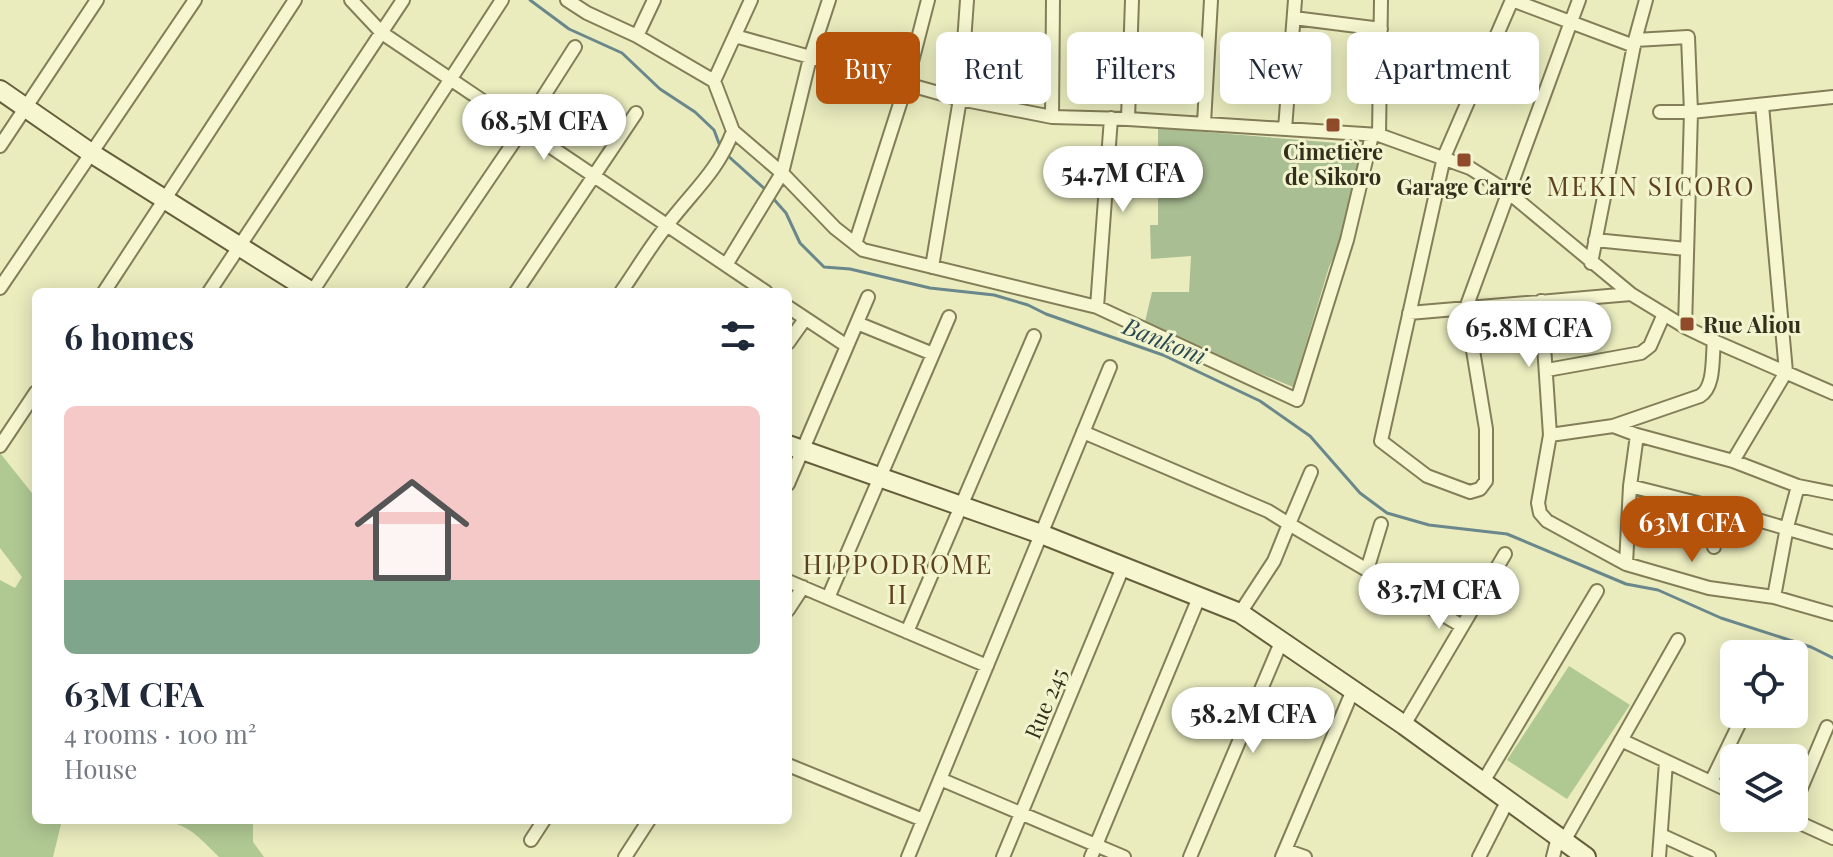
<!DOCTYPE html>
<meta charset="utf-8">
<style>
:root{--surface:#fff;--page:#f6f6f7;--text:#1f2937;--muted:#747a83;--accent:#b45309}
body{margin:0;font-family:"Playfair Display",serif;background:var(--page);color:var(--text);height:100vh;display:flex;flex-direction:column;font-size:30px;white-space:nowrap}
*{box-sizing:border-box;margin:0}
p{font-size:26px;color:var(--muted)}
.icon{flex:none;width:44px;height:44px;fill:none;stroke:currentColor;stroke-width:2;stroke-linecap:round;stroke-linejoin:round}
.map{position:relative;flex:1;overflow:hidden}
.sheet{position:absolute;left:32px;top:288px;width:760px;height:536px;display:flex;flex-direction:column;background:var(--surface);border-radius:12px;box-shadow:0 4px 20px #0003}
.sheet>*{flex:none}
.banner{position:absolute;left:816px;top:32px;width:760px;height:72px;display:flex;gap:16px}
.buttons{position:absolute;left:1720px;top:640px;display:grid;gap:16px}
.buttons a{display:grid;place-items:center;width:88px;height:88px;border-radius:12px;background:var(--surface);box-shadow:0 4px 20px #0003;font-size:40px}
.price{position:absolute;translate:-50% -68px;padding:0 18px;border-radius:28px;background:#fff;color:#222;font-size:26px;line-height:52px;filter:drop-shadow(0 2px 4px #0008)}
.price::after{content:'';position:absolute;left:50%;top:48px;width:24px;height:18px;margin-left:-12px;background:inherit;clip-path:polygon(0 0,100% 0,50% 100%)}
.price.current{background:var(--accent);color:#fff}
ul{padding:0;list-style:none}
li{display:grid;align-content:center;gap:16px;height:424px;padding:0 32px}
li span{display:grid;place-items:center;height:248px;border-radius:12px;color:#555}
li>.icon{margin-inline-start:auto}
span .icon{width:144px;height:144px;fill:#fffc;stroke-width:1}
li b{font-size:34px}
h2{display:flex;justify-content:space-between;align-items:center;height:96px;padding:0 32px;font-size:34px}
.tag{padding:0 28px;border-radius:12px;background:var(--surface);box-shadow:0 4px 20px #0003;font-size:28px;line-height:72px}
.tag.current{background:var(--accent);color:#fff}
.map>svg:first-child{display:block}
</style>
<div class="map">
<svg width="1833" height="857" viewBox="0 0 1833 857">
<rect width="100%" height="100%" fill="#eaecbe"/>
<path fill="#b0c993" d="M0 453 36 498V820H62L53 857H0V580L15 588 22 577 0 548Z
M1569 666 1630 705 1567 799 1507 760Z
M159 820H253V842L264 857H219C198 837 190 824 159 820Z"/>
<path fill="#aabe93" d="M1158 128 1361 145 1343 238 1329 267 1293 387 1144 326 1152 292H1189L1191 256 1151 259 1150 225H1158Z"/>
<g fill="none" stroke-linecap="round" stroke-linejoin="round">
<path stroke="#6a878b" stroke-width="3" d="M530 0 569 29 622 53 660 89 695 112 714 130 720 146
M727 155 766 190
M771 196 786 213 800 243 824 267 850 269 930 288 994 295 1028 305 1046 314 1163 355 1260 401 1310 436 1360 493 1387 513 1429 525 1507 534 1626 584 1658 590 1721 618 1811 647 1833 658"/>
<defs>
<path id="street" d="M351 0 382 33 766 292
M567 0 587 13 637 36 714 81 733 131 782 173 835 228 863 250 1097 307 1297 400 1347 240 1372 135
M1512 0 1444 157 1381 441 1427 476 1470 492 1480 489 1486 481V429L1466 308 1579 0
M1512 0 1634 46
M1294 18 1381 29
M637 36 654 0
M735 36 960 99 1052 117 1128 119 1379 135 1470 168 1508 192 1631 294 1685 327 1714 341 1833 393
M1635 40 1688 37 1691 112 1685 327
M714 81 751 0
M1660 112H1691L1833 97
M1052 117 1053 0
M1128 119 1132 0
M1204 123 1211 0
M1285 129 1295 0
M1379 135 1381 0
M0 146 97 0
M1595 240 1686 249
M855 244 906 85 928 0
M1591 263 1635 40 1646 0
M726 265 782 173 810 58 829 0
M932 267 960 99 967 0
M0 288 195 0
M104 292 295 0
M209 292 403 0
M312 292 502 0
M412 292 524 127 575 47
M516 292 636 113
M621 292C637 269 651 245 668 224 693 191 718 171 733 131
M1541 301 1550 435 1538 503 1540 513 1547 521 1626 564 1709 588 1774 597 1833 614
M788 307 847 346
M1097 307 1111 118
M1409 313 1631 294
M857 323 933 354
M788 343 805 319
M1547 370 1641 353 1650 346 1664 314
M1613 426 1637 435 1630 486
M1083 432 1268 511 1289 524 1311 472
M1550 435 1613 426 1700 396C1715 387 1712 358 1714 341
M1637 435 1733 461 1798 486 1833 493
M0 446 36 392
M1733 461 1786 372 1762 105
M788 484 868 297
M1714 547 1717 508
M1626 564 1630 486 1717 508 1833 542
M1367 570 1381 524
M788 581 987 666
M1774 597 1787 527 1798 486
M828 598 949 317
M788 610 803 587
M1240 613 1274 561 1289 524 1462 626
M907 632 1034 336
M1404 725 1505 554
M1621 740 1734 793
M788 765 923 820
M940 779 1124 857
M1483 782 1597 591
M1711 782 1744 714
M1794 805 1827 727
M1789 818 1833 838
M1661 835 1709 857
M531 840 544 820
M1564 841 1678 640
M1285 850 1305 857
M625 857 649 820
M908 857 1110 367
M1003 857 1124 565
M1091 857 1200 595
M1190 857 1282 640
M1282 857 1353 690
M1479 857 1508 800
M1553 857 1558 837
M1659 857 1666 762"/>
<path id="secondary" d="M0 90 91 153 312 292
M788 445 1041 534 1240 613 1404 725 1586 857"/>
</defs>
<use href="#street" stroke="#837e58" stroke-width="16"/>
<use href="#secondary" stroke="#655e3b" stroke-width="22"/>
<use href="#street" stroke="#f6f7d1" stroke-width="12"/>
<use href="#secondary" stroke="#f6f7d1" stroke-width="18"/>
</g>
<g fill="#904c2a" stroke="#f2f4ce" stroke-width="3">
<rect x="1325" y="117" width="16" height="16" rx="4"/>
<rect x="1456" y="152" width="16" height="16" rx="4"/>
<rect x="1679" y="316" width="16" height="16" rx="4"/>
</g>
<g text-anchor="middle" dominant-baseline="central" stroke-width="6" stroke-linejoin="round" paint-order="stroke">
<g font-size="22" font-weight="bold" fill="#332f1c" stroke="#f2f4ce">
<text x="1333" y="151">Cimetière<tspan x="1333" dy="25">de Sikoro</tspan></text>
<text x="1464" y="186">Garage Carré</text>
<text x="1703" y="324" text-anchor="start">Rue Aliou</text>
</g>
<g font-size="22" fill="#332f1c" stroke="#f2f4ce">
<text transform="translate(1045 703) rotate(-67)">Rue 245</text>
</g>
<g font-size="24" font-style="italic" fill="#2c4853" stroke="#f2f4ce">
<text transform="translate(1165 340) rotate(22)">Bankoni</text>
</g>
<g font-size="26" letter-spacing="2" fill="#5e411d" stroke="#f2f4ce">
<text x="1651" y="185">MEKIN SICORO</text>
<text x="898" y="563">HIPPODROME<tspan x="898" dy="30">II</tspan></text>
</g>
</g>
</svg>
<div class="buttons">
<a><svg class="icon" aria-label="locate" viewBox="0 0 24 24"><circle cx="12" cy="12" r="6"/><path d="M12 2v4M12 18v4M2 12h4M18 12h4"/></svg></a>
<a><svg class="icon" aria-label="layers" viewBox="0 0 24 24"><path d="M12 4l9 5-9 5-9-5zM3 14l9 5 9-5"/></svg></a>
</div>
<b class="price" style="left:544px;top:162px">68.5M CFA</b>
<b class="price" style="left:1123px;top:214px">54.7M CFA</b>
<b class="price" style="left:1529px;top:369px">65.8M CFA</b>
<b class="price current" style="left:1692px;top:564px">63M CFA</b>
<b class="price" style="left:1439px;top:631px">83.7M CFA</b>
<b class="price" style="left:1253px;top:755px">58.2M CFA</b>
<div class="banner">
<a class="tag current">Buy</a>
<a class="tag">Rent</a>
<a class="tag">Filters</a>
<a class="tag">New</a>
<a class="tag">Apartment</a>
</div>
<section class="sheet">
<h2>6 homes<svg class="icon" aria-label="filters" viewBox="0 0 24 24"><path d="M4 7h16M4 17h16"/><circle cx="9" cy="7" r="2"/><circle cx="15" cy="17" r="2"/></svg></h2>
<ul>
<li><span style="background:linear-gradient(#f6c9c9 70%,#7fa58c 0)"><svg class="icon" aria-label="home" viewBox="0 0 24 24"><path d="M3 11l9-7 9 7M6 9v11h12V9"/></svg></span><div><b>63M CFA</b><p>4 rooms · 100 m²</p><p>House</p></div></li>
</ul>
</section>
</div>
